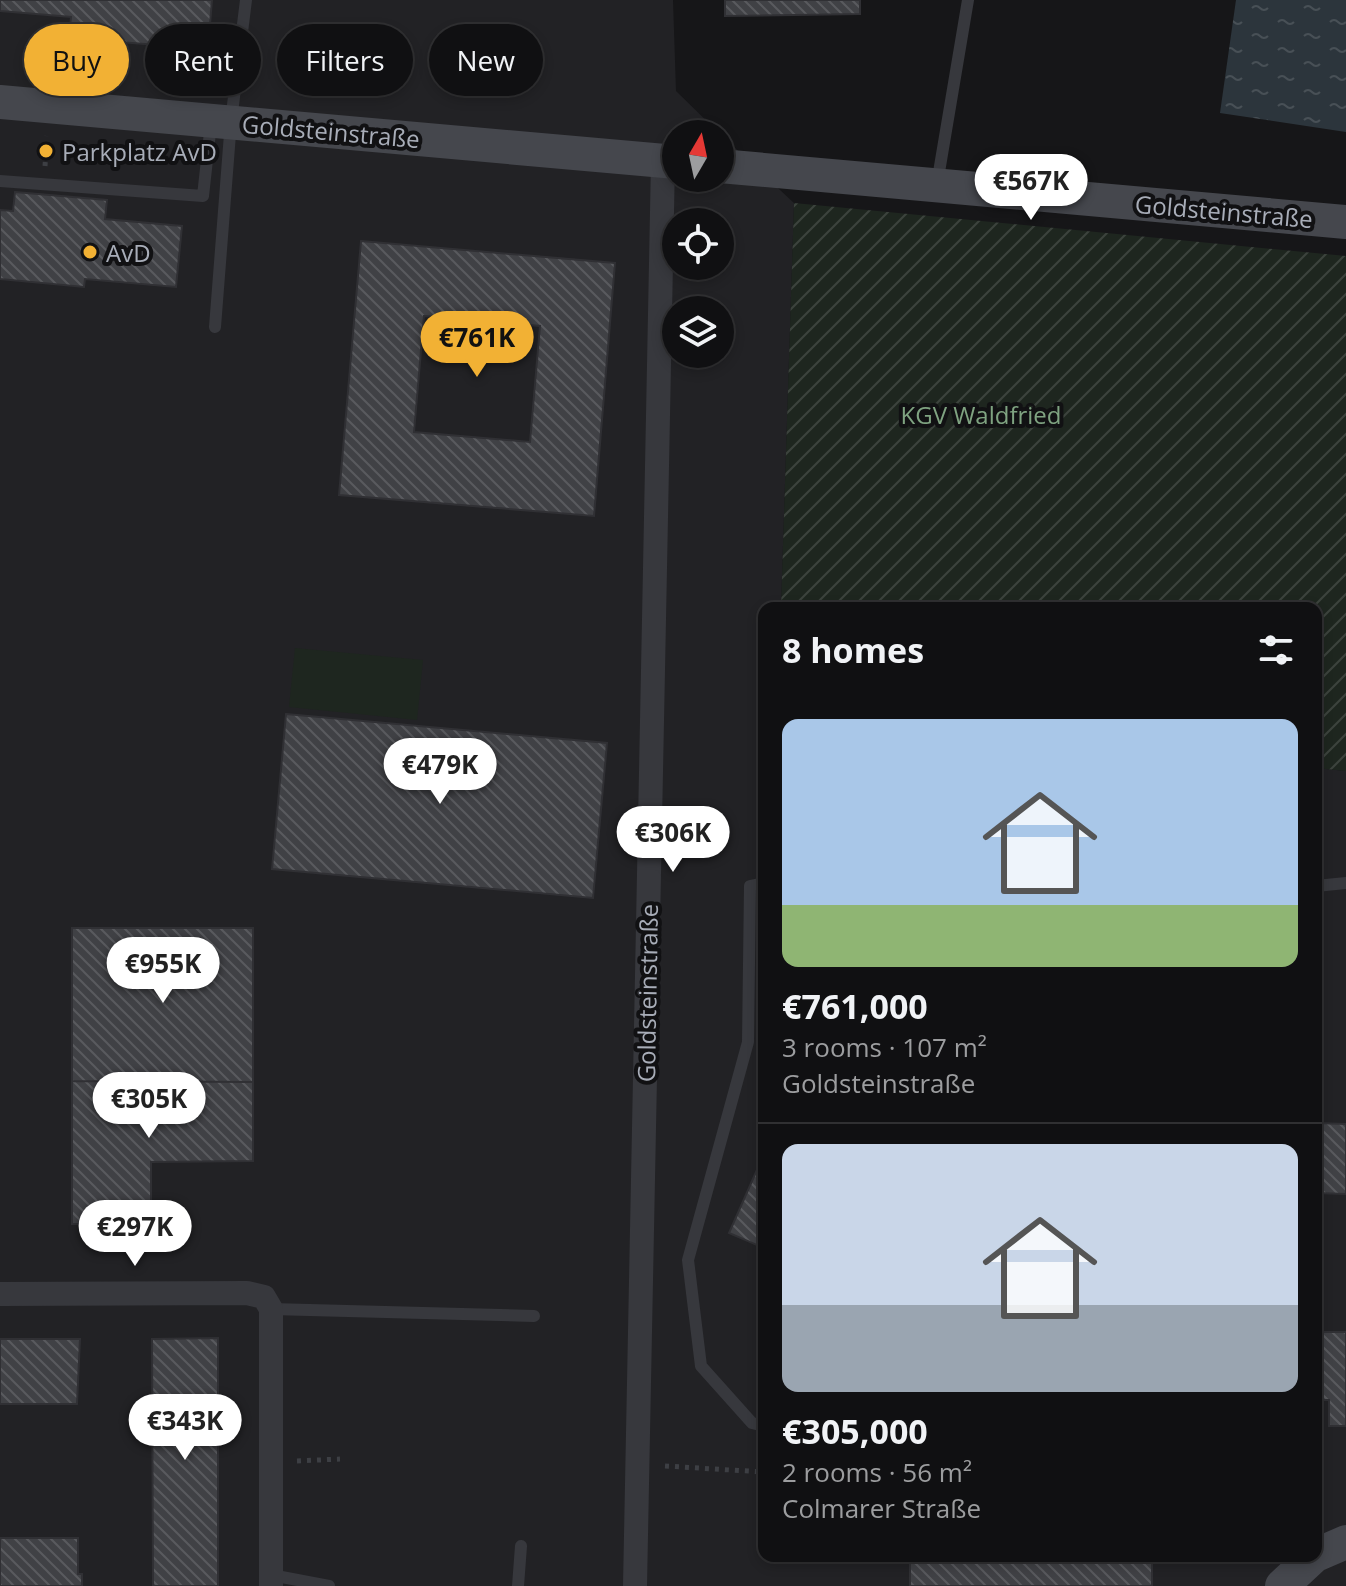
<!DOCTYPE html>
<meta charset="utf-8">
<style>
:root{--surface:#101012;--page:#1e1e20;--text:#f1f3f6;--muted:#9c9d9f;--line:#303032;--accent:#f2b134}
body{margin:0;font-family:"Open Sans",sans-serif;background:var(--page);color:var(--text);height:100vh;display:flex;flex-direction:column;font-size:30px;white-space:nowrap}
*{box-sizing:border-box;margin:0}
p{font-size:26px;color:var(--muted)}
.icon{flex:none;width:44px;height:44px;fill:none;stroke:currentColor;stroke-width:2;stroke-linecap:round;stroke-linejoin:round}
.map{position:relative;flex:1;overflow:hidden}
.details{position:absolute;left:758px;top:602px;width:564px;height:960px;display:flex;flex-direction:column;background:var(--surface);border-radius:16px;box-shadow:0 4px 12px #0003,0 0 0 2px var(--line)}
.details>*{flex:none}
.top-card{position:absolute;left:24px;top:24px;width:614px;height:72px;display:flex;gap:16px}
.needle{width:52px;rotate:9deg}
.buttons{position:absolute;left:662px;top:120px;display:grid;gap:16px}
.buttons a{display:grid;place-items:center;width:72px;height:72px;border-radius:50%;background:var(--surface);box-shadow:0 4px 12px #0003,0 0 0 2px var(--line);font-size:40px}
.price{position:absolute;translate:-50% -68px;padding:0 18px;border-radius:28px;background:#fff;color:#222;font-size:26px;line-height:52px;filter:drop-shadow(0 2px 4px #0008)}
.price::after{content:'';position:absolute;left:50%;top:48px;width:24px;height:18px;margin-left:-12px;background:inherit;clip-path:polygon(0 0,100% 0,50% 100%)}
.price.active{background:var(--accent);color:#111}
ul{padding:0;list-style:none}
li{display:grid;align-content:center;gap:16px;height:424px;padding:0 24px}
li+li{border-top:2px solid var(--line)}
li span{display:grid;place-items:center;height:248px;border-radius:16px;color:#555}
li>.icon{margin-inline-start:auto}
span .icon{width:144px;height:144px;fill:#fffc;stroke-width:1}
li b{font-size:34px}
h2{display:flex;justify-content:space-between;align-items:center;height:96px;padding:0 24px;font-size:34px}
.tag{padding:0 28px;border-radius:36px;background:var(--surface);box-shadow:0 4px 12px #0003,0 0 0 2px var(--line);font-size:28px;line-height:72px}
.tag.active{background:var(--accent);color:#111}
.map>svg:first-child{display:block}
</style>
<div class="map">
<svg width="1346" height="1586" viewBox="0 0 1346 1586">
<defs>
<pattern id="garden-furrows" width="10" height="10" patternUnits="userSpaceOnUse" patternTransform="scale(2)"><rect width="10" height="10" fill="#1e261f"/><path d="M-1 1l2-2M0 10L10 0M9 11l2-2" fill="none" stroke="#3c433d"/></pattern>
<pattern id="water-ripples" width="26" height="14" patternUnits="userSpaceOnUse" patternTransform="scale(2)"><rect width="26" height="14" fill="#2c353c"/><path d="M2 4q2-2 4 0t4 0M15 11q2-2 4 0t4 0" fill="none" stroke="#485056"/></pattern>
<pattern id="building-back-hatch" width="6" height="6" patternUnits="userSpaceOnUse" patternTransform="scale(2)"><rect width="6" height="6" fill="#404145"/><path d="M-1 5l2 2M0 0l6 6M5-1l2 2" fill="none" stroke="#595a5e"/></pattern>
</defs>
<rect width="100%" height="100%" fill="#161618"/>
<path fill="#222225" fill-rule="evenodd" d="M0 0H673L676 91 720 134H676V178H720V134L794 203 781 608H764V1556H1316V768L1346 771V1586H0ZM676 222H720V266H676ZM676 310H720V354H676Z"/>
<path fill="#1e261f" d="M295 648 423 660 417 720 289 707Z"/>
<path fill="url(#garden-furrows)" d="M794 203 1346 256V771L1316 768V608H781Z"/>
<path fill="url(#water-ripples)" d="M1236 0H1346V132L1220 113Z"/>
<path fill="url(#building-back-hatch)" stroke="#303034" stroke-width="2" fill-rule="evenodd" d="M0 0H212L208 49 69 38 71 17 0 11Z
M725 0H860V14L725 16Z
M15 192 107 200 105 219 182 226 176 287 85 279 84 287 0 279V210L13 211Z
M361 241 615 263 594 516 339 495ZM424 316 540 326 530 442 414 432Z
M286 714 607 743 593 898 272 869Z
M72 928H253V1082L72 1081Z
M72 1081 253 1082V1161L151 1162V1224H72Z
M1316 1123 1346 1124V1194L1316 1193Z
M764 1154V1248L729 1233Z
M1316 1332H1346V1426H1329V1400H1316Z
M218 1338V1586H153L152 1339Z
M0 1339H80L77 1404H0Z
M0 1538H78V1574H82V1586H0Z
M910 1556H1152V1586H910Z"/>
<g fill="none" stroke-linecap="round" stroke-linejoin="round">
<path stroke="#3d3f44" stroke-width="5" stroke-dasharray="4 6" stroke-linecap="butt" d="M45 166 47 136
M297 1461 340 1459
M665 1466 764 1472"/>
<path stroke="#37383d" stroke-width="12" d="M0 181 203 196 211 123
M937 184 968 0
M215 327 231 121 246 0
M764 883 750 886 748 1042 688 1260 701 1366 752 1423 764 1426
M1316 886 1346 883
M271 1309 534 1316
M271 1575 329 1586
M518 1586 521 1546"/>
<path stroke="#37383d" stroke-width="24" d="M0 1294 247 1293 264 1297 271 1309V1586
M635 1586 663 161"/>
<path stroke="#45474d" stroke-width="34" d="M0 102 676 162
M720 166 1346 222
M1316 1555 1346 1542
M1282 1586 1314 1556"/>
</g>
<g fill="#f2b134" stroke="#111113" stroke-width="3">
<circle cx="46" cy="151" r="8"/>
<circle cx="90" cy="252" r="8"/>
</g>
<g text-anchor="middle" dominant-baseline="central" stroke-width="8" stroke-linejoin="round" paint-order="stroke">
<g font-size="24" fill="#a8adb8" stroke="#111113">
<text transform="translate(331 131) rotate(5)">Goldsteinstraße</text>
<text transform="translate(1224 211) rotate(5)">Goldsteinstraße</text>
<text transform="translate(647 993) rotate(-89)">Goldsteinstraße</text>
</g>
<g font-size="24" fill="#a8adb8" stroke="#111113" text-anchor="start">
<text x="62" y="151">Parkplatz AvD</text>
<text x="106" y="252">AvD</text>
</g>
<g font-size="24" fill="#7fa381" stroke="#111113">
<text x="981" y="414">KGV Waldfried</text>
</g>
</g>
</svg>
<div class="buttons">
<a><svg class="needle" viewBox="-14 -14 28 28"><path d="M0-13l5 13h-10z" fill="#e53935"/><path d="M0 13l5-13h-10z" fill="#9c9d9f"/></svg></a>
<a><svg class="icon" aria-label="locate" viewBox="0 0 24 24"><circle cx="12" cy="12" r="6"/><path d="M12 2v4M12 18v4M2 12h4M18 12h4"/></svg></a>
<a><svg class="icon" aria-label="layers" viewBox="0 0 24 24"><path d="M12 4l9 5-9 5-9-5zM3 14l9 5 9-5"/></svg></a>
</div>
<b class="price" style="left:1031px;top:222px">€567K</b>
<b class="price active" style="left:477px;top:379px">€761K</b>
<b class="price" style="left:440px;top:806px">€479K</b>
<b class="price" style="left:673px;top:874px">€306K</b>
<b class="price" style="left:163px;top:1005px">€955K</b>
<b class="price" style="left:149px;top:1140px">€305K</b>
<b class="price" style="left:135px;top:1268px">€297K</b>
<b class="price" style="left:185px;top:1462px">€343K</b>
<div class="top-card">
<a class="tag active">Buy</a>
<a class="tag">Rent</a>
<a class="tag">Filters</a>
<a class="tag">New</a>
</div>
<section class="details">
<h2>8 homes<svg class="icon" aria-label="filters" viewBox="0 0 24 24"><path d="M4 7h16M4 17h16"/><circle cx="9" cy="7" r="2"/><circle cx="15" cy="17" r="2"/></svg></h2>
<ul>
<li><span style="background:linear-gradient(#a9c7e8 75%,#8fb573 0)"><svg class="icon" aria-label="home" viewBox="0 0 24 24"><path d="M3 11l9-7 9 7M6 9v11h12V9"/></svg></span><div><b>€761,000</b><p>3 rooms · 107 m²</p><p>Goldsteinstraße</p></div></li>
<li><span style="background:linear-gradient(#c9d6e8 65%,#9aa5b1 0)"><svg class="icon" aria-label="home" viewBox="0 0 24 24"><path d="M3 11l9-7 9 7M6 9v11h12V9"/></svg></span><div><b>€305,000</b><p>2 rooms · 56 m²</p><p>Colmarer Straße</p></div></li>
</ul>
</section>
</div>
